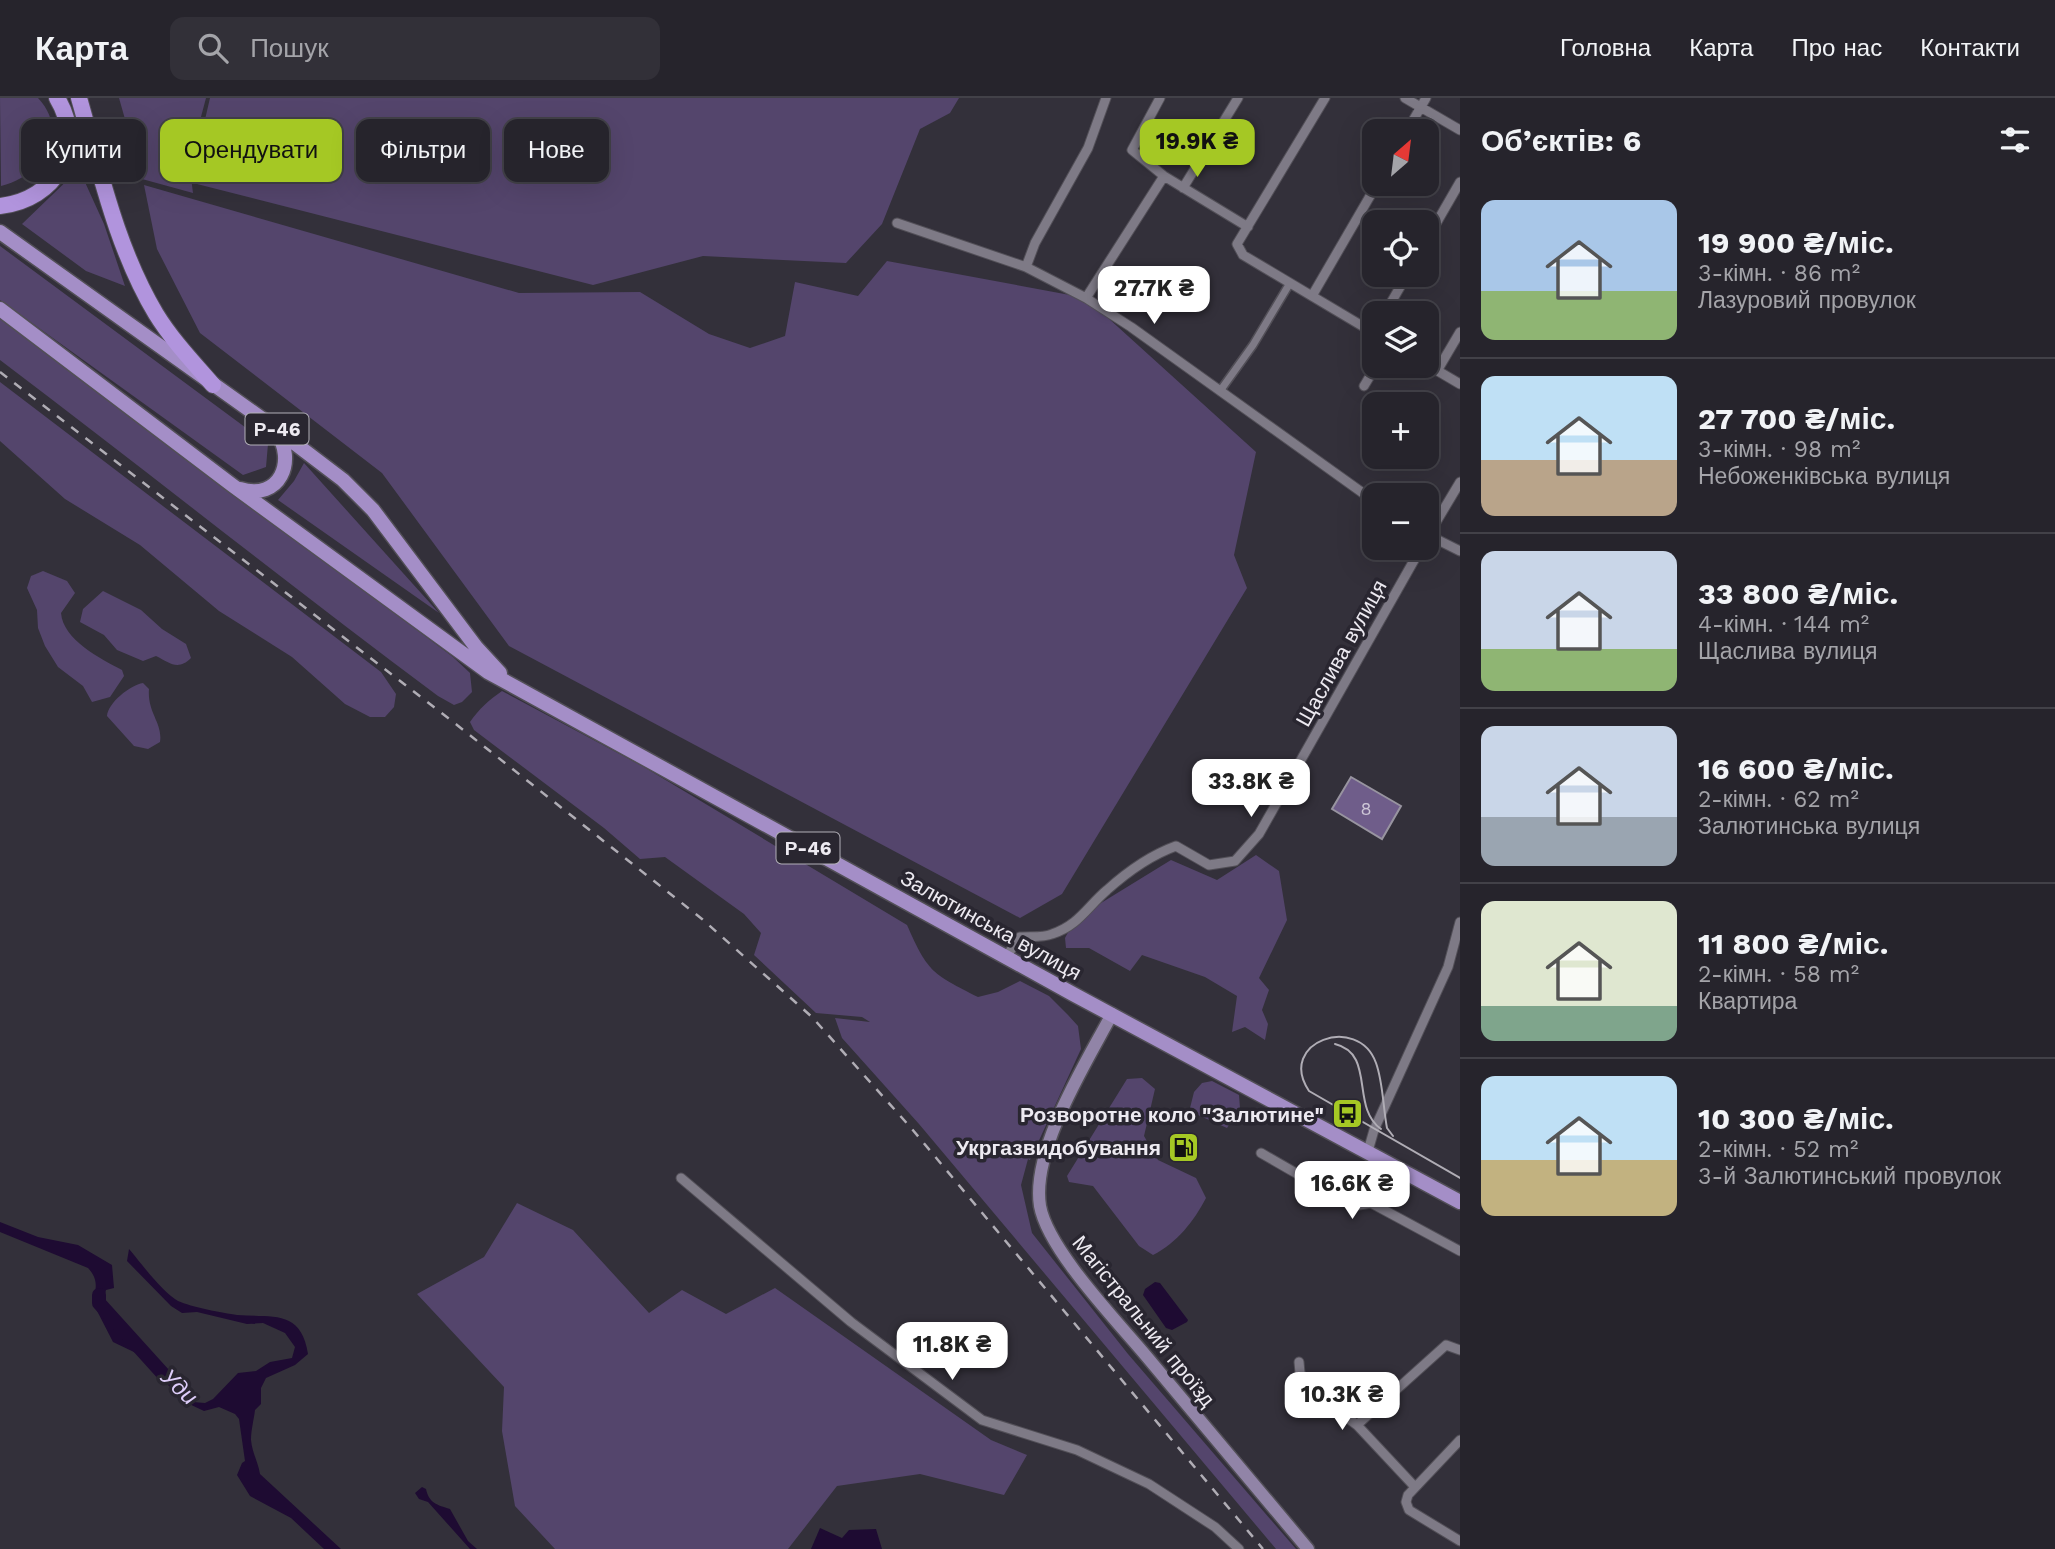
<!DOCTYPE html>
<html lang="uk">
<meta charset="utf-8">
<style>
:root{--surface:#26242c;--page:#323038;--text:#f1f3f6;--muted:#a4a4a9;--line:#424148;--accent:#a5c824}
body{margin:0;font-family:"Work Sans",sans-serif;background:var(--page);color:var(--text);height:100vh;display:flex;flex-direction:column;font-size:26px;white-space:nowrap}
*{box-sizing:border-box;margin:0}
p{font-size:23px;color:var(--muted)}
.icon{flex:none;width:38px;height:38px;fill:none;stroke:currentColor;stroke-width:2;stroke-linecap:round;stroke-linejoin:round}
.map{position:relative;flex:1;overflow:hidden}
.drawer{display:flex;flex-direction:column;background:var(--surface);width:595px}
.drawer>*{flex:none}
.banner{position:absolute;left:21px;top:21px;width:665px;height:63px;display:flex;gap:14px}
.needle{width:46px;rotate:28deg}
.controls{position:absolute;left:1362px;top:21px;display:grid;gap:14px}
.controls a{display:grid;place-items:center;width:77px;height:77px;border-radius:14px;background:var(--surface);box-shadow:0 7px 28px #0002,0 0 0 2px var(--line);font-size:35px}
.price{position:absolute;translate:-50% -60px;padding:0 16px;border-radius:14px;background:#fff;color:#222;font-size:23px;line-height:46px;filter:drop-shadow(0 2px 4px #0008)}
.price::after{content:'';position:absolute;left:50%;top:42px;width:21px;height:16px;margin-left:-10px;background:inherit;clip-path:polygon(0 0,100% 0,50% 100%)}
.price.current{background:var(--accent);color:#111}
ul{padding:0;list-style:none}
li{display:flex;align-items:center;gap:21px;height:175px;padding:0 21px}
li+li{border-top:2px solid var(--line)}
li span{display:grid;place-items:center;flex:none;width:196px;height:140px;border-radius:14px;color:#555}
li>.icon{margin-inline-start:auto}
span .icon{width:84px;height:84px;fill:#fffc;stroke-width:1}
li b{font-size:30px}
h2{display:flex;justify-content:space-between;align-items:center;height:84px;padding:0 21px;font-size:30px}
.chip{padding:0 24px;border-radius:14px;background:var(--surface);box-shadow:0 7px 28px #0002,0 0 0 2px var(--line);font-size:24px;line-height:63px}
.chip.current{background:var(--accent);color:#111}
header{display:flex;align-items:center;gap:42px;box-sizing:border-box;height:98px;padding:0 35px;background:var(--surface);border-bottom:2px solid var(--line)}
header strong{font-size:33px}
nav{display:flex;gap:38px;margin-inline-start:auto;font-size:24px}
.search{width:490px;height:63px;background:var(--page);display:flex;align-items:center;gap:18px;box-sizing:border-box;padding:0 24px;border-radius:14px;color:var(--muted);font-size:26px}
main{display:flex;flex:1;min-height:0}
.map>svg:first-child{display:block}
</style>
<header>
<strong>Карта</strong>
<div class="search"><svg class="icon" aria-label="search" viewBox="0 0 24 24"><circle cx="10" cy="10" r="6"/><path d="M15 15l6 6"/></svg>Пошук</div>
<nav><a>Головна</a><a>Карта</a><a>Про нас</a><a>Контакти</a></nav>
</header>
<main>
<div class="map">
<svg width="1460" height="1451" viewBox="0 0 1460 1451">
<rect width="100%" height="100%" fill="#33303a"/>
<path fill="#54456c" d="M0 0H38C71 35 42 78 1 88Z
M119 0H206L189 64 193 95 142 81Z
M210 0H959L950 15 920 31 882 126 846 165 703 158 593 187 197 86 194 69Z
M79 71 104 126 125 188 86 173 22 126Z
M144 87 519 195 640 194 709 236 750 250 785 238 795 184 858 198 887 163 1086 200 1256 354 1234 457 1247 490 1062 796 1020 820 509 548 382 375 200 235 157 151Z
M0 148 268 346 266 369 243 377 0 202Z
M0 220 453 559 470 575 472 594 462 604 454 607 438 598C290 488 147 373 0 262Z
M0 284 381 574 396 596 394 609 385 619H370L345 606 292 559 219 513 140 447 65 401 0 343Z
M304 365 439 515 278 402 294 383Z
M43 473 67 483 75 495 61 515C63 542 101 561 122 572L124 578 110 599 92 604 83 588 58 569 45 548 38 530 37 512 27 490 31 478Z
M103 493 141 512 162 531 186 546 191 560C178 573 170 565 156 558L143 563 117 552 104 537 80 524 83 511Z
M143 585 149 591C147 615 163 625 160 644L148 651 134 648 107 618C108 605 130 587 143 585Z
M502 593 644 669 907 827C928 875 933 876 978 899L998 894 1020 883 1049 898 1068 917 1078 928 1081 951 1030 1062 1028 1061 1021 1087 1032 1135 1128 1256 1296 1451H1276L919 1026 842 940 835 920 870 924 862 919 816 915 754 857 761 835 744 816 665 759 640 761 604 730 474 632 470 624C479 611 489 602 502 593Z
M1256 757 1279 773 1287 822 1259 880 1269 892 1262 912 1268 926 1265 942 1245 929 1232 934 1237 898 1205 879 1142 857 1130 873 1089 850H1066L1065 840 1075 821 1171 762 1217 782Z
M1142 980 1155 991 1144 1038 1158 1062 1196 1080 1206 1100C1194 1123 1177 1145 1153 1157L1139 1148 1093 1088 1069 1084 1067 1078 1127 981Z
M1212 983 1239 997 1240 1010 1227 1030 1198 1017 1190 1010 1194 994 1202 985Z
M517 1105 573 1132 649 1215 682 1192 726 1216 775 1190 991 1342 1027 1357 1004 1397 920 1376 837 1388 788 1451H555L515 1408 502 1333 504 1289 417 1196 484 1159Z"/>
<path fill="#1e0b32" d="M0 1124 38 1139 78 1147 112 1167 114 1190 106 1192C99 1216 118 1234 135 1246L193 1304 205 1305 213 1301 238 1275 256 1273 270 1264 292 1260 295 1249 285 1235 263 1225 247 1226 197 1214 182 1215 171 1208 127 1163 129 1151C141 1165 162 1194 178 1203 191 1209 223 1215 237 1217 272 1220 301 1211 308 1256L295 1267 266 1280 261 1290V1306L255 1312C254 1321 251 1332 251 1342 252 1354 258 1364 260 1376L341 1451H324L291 1420 250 1398 237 1377 242 1365 245 1363 239 1321 235 1316 219 1309 204 1313 185 1304 136 1255 113 1244 93 1205C96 1191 99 1182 88 1170L0 1134Z
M1155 1184 1160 1185 1188 1222 1187 1224 1172 1232 1166 1230 1143 1197 1145 1191Z
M422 1389 426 1391C429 1405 437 1407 450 1411L468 1443 477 1451H470L428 1404 419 1401 415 1395Z
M820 1430 842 1440 849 1432 876 1431 882 1451H811Z"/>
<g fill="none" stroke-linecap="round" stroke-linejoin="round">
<path stroke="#1e0b32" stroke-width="14" d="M99 1197V1205L165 1278"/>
</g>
<path fill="#6f5d8a" stroke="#9894a0" stroke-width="2" d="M1351 679 1401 708 1382 741 1332 711Z"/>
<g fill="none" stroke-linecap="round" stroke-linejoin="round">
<defs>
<path id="pedestrian" d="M1220 293 1253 247 1290 185"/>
<path id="minor" d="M1160 0 1132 52 1164 78 1248 129
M1325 0 1237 146 1243 157 1374 235
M1405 0 1460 32
M1407 33 1426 0
M1183 90 1238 0
M897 125 1026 169 1086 200 1131 229 1374 403
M1426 143 1460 84
M1026 169 1035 145 1088 50 1106 0
M1312 198 1377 86
M1086 200 1164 78
M1385 215 1407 177
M1426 266 1460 286
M1437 273 1460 234
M1364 288 1376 268
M1426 436 1460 453
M1426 441 1460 384
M1006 859 1020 839C1030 838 1043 840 1052 836 1079 827 1087 809 1107 792 1126 775 1151 757 1176 748L1209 767 1235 763 1259 736 1421 450
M1368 1053 1374 1032 1448 869 1460 824
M1261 1055 1353 1108 1371 1105 1460 1153
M681 1080 851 1224 982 1322 1077 1352 1149 1386 1215 1429 1239 1451
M1299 1264 1300 1275 1312 1294 1357 1327 1415 1389
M1357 1327 1446 1247 1460 1252
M1460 1342 1408 1397 1406 1404 1409 1412 1460 1443"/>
<path id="secondary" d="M1112 916C1086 965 1031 1052 1040 1108 1048 1152 1117 1223 1147 1259 1200 1323 1254 1387 1308 1451"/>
<path id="primary" d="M0 134 272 328 343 382 373 412 476 549 500 575
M0 211 232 387 488 574 1073 896 1460 1104
M240 391C280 403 297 363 276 333"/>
<path id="trunk" d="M79 0C100 73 117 151 156 216 172 242 193 264 213 287
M0 108C56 102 87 49 57 0"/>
</defs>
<use href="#pedestrian" stroke="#524f57" stroke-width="10"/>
<use href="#minor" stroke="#524f57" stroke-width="11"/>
<use href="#secondary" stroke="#524f57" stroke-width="15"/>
<use href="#primary" stroke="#524f57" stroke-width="17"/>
<use href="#trunk" stroke="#524f57" stroke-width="18"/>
<use href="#pedestrian" stroke="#7e7a86" stroke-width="7"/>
<use href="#minor" stroke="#7e7a86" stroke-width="9"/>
<use href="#secondary" stroke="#9184a7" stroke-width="12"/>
<use href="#primary" stroke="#a48ec7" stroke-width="14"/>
<use href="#trunk" stroke="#b194dd" stroke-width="16"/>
<path stroke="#b0adb5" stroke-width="2" d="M1335 946C1376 956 1350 1009 1381 1031
M1393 1038 1387 1030C1383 1009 1383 984 1376 965 1358 915 1276 944 1309 993L1460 1080"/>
<path stroke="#b0adb5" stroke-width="2.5" stroke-dasharray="9 9" stroke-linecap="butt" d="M0 274 457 627 702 821 812 919 912 1031 1263 1451"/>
</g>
<defs>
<symbol id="bus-square" viewBox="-11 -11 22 22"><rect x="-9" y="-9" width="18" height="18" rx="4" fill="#a5c824" stroke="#292630"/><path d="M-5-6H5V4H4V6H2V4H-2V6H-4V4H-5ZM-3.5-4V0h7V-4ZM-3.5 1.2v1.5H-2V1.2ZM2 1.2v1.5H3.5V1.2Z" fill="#111"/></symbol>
<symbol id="fuel-square" viewBox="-11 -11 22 22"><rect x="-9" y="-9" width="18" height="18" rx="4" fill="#a5c824" stroke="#292630"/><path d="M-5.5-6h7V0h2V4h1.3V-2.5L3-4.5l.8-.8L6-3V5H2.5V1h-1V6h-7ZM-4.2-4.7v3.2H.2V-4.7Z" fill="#111"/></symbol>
</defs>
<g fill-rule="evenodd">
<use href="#bus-square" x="1330" y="998" width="35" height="35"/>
<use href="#fuel-square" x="1166" y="1032" width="35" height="35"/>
</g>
<g text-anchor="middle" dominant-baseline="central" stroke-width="7" stroke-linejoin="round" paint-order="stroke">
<g font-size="18" fill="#cec7d7">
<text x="1366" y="710">8</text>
</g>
<g fill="#292630" stroke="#b2afb7" stroke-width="2">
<rect x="245.5" y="315.5" width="63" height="31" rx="5"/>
<rect x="776.5" y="734.5" width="63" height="31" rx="5"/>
</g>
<g font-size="19" font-weight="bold" fill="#edeaf1">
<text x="277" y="331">Р-46</text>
<text x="808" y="750">Р-46</text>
</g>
<g font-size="21" fill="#edeaf1" stroke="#292630">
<text transform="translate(1341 555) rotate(-61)">Щаслива вулиця</text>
<text transform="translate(991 827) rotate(29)">Залютинська вулиця</text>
<text transform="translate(1144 1223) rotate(51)">Магістральний проїзд</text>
</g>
<g font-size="21" font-weight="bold" fill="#edeaf1" stroke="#292630" text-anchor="end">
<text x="1324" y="1016">Розворотне коло "Залютине"</text>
<text x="1161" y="1049">Укргазвидобування</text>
</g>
<g font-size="23" font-style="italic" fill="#ddcdf9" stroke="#292630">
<text transform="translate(179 1289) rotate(43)">Уди</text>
</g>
</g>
</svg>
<div class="controls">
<a><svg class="needle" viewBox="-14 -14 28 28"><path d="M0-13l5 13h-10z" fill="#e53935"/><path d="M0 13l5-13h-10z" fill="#a4a4a9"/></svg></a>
<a><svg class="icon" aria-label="locate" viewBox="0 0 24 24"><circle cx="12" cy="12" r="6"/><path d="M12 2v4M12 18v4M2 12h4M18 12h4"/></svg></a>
<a><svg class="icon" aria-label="layers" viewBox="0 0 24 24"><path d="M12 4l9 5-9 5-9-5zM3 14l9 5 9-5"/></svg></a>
<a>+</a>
<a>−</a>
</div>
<b class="price current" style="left:1197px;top:81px">19.9K ₴</b>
<b class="price" style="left:1154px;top:228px">27.7K ₴</b>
<b class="price" style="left:1251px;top:721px">33.8K ₴</b>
<b class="price" style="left:1352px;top:1123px">16.6K ₴</b>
<b class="price" style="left:952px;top:1284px">11.8K ₴</b>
<b class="price" style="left:1342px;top:1334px">10.3K ₴</b>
<div class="banner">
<a class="chip">Купити</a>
<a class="chip current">Орендувати</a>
<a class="chip">Фільтри</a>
<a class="chip">Нове</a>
</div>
</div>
<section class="drawer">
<h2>Об’єктів: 6<svg class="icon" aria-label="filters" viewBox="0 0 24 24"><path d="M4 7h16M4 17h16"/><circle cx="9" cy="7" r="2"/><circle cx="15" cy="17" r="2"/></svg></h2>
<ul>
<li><span style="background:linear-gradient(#a9c7e8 65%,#8fb573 0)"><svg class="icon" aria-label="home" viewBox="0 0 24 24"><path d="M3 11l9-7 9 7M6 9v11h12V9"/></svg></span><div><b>19 900 ₴/міс.</b><p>3-кімн. · 86 m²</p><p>Лазуровий провулок</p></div></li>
<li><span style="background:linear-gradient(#bfe0f5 60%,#b9a48a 0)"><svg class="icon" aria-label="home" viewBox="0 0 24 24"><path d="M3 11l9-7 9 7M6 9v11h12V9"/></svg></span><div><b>27 700 ₴/міс.</b><p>3-кімн. · 98 m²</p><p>Небоженківська вулиця</p></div></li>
<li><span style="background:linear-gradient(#c9d6e8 70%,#8fb573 0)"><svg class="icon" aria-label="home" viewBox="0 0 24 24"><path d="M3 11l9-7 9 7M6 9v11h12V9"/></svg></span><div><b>33 800 ₴/міс.</b><p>4-кімн. · 144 m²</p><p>Щаслива вулиця</p></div></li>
<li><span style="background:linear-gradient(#c9d6e8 65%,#9aa5b1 0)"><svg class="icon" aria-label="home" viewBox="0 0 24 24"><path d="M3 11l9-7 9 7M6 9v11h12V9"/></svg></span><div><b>16 600 ₴/міс.</b><p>2-кімн. · 62 m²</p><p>Залютинська вулиця</p></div></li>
<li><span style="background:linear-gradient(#dfe7d0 75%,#7fa58c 0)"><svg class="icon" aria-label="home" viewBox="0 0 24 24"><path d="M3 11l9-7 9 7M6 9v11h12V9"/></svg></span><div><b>11 800 ₴/міс.</b><p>2-кімн. · 58 m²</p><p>Квартира</p></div></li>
<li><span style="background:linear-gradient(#bfe0f5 60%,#c2b280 0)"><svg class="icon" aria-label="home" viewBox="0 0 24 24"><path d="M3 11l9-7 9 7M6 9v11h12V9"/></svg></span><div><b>10 300 ₴/міс.</b><p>2-кімн. · 52 m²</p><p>3-й Залютинський провулок</p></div></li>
</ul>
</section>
</main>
